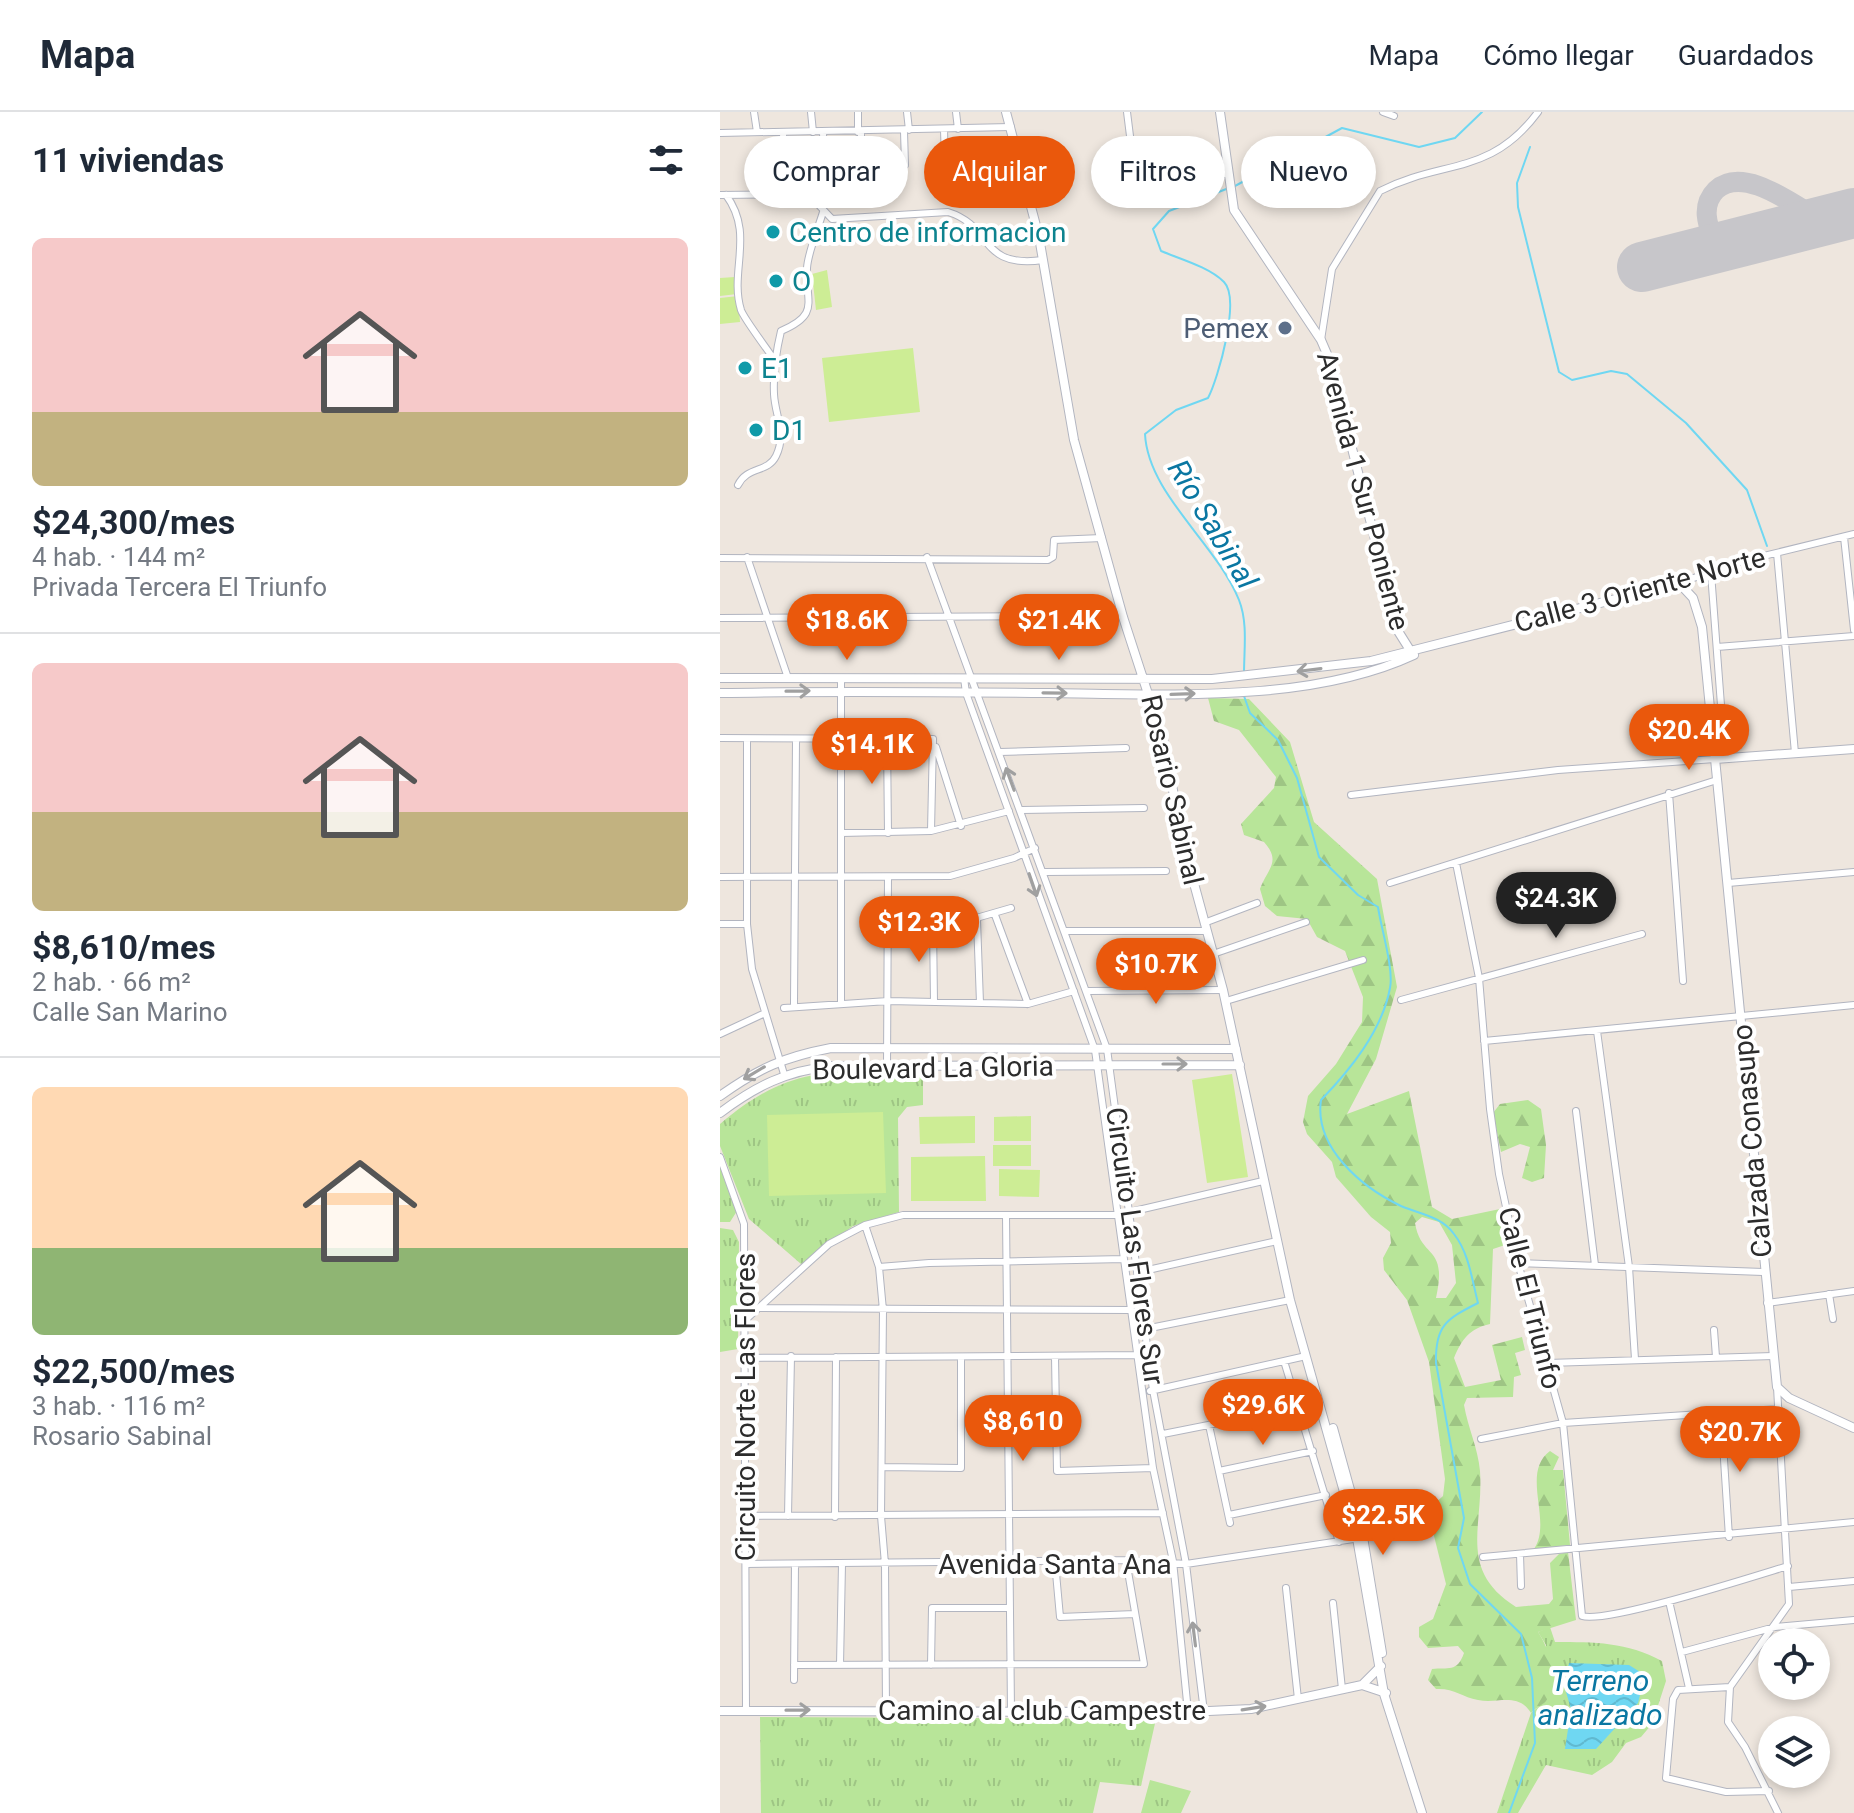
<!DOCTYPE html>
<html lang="es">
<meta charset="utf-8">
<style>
:root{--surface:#fff;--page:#f6f6f7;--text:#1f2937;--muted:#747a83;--line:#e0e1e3;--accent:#ea580c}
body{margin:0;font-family:Roboto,sans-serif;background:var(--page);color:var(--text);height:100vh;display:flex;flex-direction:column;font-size:30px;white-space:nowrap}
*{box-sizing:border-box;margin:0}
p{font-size:26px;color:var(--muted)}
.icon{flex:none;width:44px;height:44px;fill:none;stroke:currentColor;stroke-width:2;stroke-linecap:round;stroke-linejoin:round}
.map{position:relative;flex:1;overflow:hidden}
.sheet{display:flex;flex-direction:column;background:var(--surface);width:720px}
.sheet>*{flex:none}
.banner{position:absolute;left:24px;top:24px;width:760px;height:72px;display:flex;gap:16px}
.fabs{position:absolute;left:1038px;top:1516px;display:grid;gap:16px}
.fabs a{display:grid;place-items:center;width:72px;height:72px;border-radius:50%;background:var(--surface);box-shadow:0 4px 12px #0003;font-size:40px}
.price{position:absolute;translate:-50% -68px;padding:0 18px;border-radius:28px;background:var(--accent);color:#fff;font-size:26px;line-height:52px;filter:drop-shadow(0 2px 4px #0008)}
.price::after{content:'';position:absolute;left:50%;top:48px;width:24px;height:18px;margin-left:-12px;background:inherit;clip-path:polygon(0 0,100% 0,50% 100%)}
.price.active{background:#222;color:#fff}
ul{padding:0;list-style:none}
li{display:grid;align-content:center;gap:16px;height:424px;padding:0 32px}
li+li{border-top:2px solid var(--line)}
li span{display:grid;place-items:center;height:248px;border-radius:12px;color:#555}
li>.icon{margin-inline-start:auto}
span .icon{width:144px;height:144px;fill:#fffc;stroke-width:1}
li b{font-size:34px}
h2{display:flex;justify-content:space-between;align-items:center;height:96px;padding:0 32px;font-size:34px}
.pill{padding:0 28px;border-radius:36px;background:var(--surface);box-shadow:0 4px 12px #0003;font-size:28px;line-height:72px}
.pill.active{background:var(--accent);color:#fff}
header{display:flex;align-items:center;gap:48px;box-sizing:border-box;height:112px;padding:0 40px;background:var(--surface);border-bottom:2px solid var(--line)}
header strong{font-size:38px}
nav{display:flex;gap:44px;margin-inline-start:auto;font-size:28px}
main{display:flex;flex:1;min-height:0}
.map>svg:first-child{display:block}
</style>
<header>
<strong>Mapa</strong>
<nav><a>Mapa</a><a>Cómo llegar</a><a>Guardados</a></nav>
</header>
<main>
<section class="sheet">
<h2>11 viviendas<svg class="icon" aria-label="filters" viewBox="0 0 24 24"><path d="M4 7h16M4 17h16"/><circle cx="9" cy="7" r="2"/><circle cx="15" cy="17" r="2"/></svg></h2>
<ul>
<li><span style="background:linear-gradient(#f6c9c9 70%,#c2b280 0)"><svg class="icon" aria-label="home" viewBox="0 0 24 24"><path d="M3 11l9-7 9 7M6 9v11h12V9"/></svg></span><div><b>$24,300/mes</b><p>4 hab. · 144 m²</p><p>Privada Tercera El Triunfo</p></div></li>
<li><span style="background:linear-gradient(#f6c9c9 60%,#c2b280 0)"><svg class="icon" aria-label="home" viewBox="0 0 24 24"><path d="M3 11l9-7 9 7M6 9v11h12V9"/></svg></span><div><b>$8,610/mes</b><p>2 hab. · 66 m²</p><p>Calle San Marino</p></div></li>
<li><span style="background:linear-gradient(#ffd9b3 65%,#8fb573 0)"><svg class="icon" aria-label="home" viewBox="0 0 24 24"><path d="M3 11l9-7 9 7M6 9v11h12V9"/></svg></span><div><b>$22,500/mes</b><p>3 hab. · 116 m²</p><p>Rosario Sabinal</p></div></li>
</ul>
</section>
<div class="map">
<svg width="1134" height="1701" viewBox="0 0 1134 1701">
<defs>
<pattern id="grass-tufts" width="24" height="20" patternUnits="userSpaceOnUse" patternTransform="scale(2)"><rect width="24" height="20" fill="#b8e599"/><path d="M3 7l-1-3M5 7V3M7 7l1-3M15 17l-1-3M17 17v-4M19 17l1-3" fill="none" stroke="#9ec584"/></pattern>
<pattern id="forest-firs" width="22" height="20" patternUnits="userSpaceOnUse" patternTransform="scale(2)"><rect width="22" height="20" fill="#b8e599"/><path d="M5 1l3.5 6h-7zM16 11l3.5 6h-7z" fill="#9ec584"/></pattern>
<pattern id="water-waves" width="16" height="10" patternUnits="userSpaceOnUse" patternTransform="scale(2)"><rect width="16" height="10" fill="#6fd7f2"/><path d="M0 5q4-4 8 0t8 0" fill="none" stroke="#60b9d0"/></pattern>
</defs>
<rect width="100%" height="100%" fill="#eee6de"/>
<path fill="url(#grass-tufts)" d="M203 960V993L187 995 178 1006 179 1100 133 1114 81 1152 29 1107 0 1034V1012C73 950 113 960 203 960Z
M0 1055 17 1099 10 1110H0Z
M0 1116 13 1118 19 1130 18 1237 0 1240Z
M830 1515 835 1530C875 1530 907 1530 942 1549L946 1569 932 1612 921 1625 906 1631 892 1650 872 1663 826 1653 798 1701H777L811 1601 823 1591 826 1533 818 1520Z
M40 1605 436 1607 421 1674 380 1670 373 1701H41Z
M430 1668 471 1679 461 1701H421Z"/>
<path fill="url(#forest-firs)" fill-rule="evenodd" d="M488 586 529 587 570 630 594 710 657 767 677 875 656 947 627 1002 689 979 712 1095 732 1107 780 1097 788 1132 773 1137 770 1212C749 1217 742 1227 734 1246L745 1275 781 1268 772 1233 802 1225 805 1238 795 1241 801 1263 794 1265 793 1285 747 1286 744 1293C748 1316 758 1336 760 1359 764 1414 737 1458 796 1495L829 1492 833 1487 830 1451 839 1442 848 1440 856 1508 818 1520C830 1539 841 1568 826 1589 823 1593 815 1596 811 1601 798 1580 778 1592 758 1588 742 1585 734 1576 716 1577L708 1568 712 1557C728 1555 737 1561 744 1541L738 1534 708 1536 699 1525V1515L713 1507 726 1472 714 1424V1392L723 1384 725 1367 709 1250 687 1188 664 1158 663 1146 671 1131 670 1120 651 1105 616 1065 612 1050 587 1022 583 1010 588 984 616 952 642 910 643 885 625 839 597 825 587 807 557 804 545 794 540 777C547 757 562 750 544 730L524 723 521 712 554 676 556 665 519 618 494 609ZM702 1105 719 1110 732 1133 736 1171 726 1186H716C728 1132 701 1148 695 1111Z
M808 988 821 997 826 1033 824 1066 812 1070 802 1066 810 1035 800 1032 781 1040 773 1001 780 992Z
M830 1339 839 1345 833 1358H843L850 1433 814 1437C833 1409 800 1361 830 1339Z"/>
<path fill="#cded95" d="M107 158 112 195 96 198 92 162Z
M15 165 17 182 0 184V166Z
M18 184 20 210 0 212V186Z
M193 236 200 300 109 310 102 246Z
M512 962 528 1065 487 1071 472 968Z
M163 1000 166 1081 49 1084 47 1003Z
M255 1004V1031L200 1032 199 1005Z
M311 1004V1029H274V1005Z
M273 1033H311V1054H273Z
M265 1044 266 1089H191V1045Z
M279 1057 320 1058 319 1085 279 1084Z"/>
<path fill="url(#water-waves)" d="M849 1551 909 1553 925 1563 918 1591 876 1637H845L851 1597 844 1573Z"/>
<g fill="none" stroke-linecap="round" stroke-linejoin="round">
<path stroke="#6fd7f2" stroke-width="2" d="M810 35 797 71 798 95 839 260 852 268 891 259 907 262 966 311 1027 378 1047 434
M515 74 622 16 699 35 735 26 762 0
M509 76 449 99 433 117 441 139C460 147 489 155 504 170 521 187 498 267 488 286L456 298 425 322C428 382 496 431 519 488 528 511 524 537 524 562
M524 584 530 601 558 628 577 666 599 745 638 783 658 795C661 816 674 857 670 876 662 919 630 958 601 988 594 1035 641 1075 681 1094 699 1102 721 1104 734 1122 749 1141 752 1168 758 1191 726 1207 715 1214 716 1251L744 1406 738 1436 750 1472 801 1522 812 1566 815 1631 789 1701"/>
<path stroke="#c7c6ca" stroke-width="20" d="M996 136C989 116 979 95 996 78 1024 52 1076 95 1102 109"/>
<path stroke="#c7c6ca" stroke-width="50" d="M922 155 1134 101"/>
<defs>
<path id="street" d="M34 0 37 20
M91 0 93 20
M138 0V20
M187 0 189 18
M236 0 238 17
M407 0 413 48 460 63 507 62
M663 0 674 4
M224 17 225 52
M184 19 185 53
M63 20 64 54
M103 20 104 53
M141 20V56
M0 21 291 15
M0 83 82 82 93 87 112 107 228 100C274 114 258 157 323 148
M6 83C35 122 9 159 21 198 24 207 48 238 55 249
M601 228 612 157 660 79C722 47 770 65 818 0
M18 373C27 354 48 361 56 344 67 321 55 304 54 282 53 261 56 240 61 219 101 202 85 190 87 156 88 140 98 117 103 100
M1124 425 1134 518
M1057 441 1075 641
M27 445 68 566
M207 445 387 937 433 1278 466 1452 484 1600
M0 446 328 448 333 445 334 428 382 426
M991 461 1005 646
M959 471 1023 449 1134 422
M0 506 342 504
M997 535 1134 524
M121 566V891
M244 566 246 581 375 938 433 1356 453 1449 468 1600
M0 626 213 627
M27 627V812L32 857 64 962
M167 628 168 721
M216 635 241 714
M280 640 406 636
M949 681 963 869
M631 683 838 658 995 647
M302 698 424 696
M211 719 213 627
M121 721 211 719 289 699
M736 751 759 866 770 997 779 1062 798 1151 843 1311 862 1504C886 1512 1035 1464 1068 1454
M325 760 446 759
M0 765 230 764 294 746 315 736
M670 771 997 668
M1008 771 1134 760
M275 803 308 892
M257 808 260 891
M484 811 537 791
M0 812H27
M169 812 239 811 291 796
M213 813 214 890
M346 819H486
M493 842 586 810
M368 879 503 878
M681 888 922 822
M506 889 643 848
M74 892 76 628
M64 896 168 889 308 892 354 879
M877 919 909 1155 915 1247
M0 922 43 902
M764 929 1134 893
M167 954 168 765
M856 999 875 1153
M0 1045 24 1112 26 1598
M286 1103 291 1599
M145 1113 159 1155 163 1198 161 1404 165 1452 166 1597
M798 1151 1043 1160
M159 1155 209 1151 404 1147
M419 1160 557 1129
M1109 1182 1113 1207
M1047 1191 1134 1179
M41 1196 411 1198
M22 1211 109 1132 145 1113 183 1103H397L543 1069
M425 1217 570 1188
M994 1218 996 1245
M335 1245 337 1359 433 1356
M24 1246 417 1243
M564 1249 619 1430
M828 1251 1053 1244
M430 1279 586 1244
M1001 1301 1009 1425
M489 1313 510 1411
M443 1322 579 1295
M761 1327 843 1311 1059 1297
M162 1355 241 1356V1245
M499 1359 593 1339
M509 1403 606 1383
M24 1404 443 1401
M68 1404 71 1244
M115 1405 116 1245
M800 1442 801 1474
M763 1445 1134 1410
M335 1450 340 1505 415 1502
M26 1452 406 1448 466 1452 640 1426
M1069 1475 1134 1469
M566 1476 578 1587
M949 1489 969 1576
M613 1491 622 1577
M962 1540 1055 1515 1134 1508
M74 1553 424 1552 406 1448
M120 1553 122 1452
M211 1553 212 1496H290
M74 1568 75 1452
M1010 1575 1069 1492 1057 1275
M1010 1575 958 1578 953 1587 946 1666 1006 1680 1049 1679
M1010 1575 1008 1610 1025 1635 1058 1701"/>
<path id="secondary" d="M286 0 319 125 354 328 403 505 444 631 463 731 503 878 570 1188 637 1426 664 1582 702 1701
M500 0 514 98 601 228 610 249 678 519 693 543
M0 566 492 567 651 549 959 471 973 486 982 515 1057 1275 1069 1286 1134 1316
M0 581C109 579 219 580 328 581 442 582 589 592 694 543
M995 647 1134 637
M0 984C39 956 64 945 111 936L516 937
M0 1001C36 974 66 959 111 954L520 953
M613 1316 643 1425 662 1541
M642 1573 661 1554
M0 1599 468 1600 531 1597 642 1573 666 1581"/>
</defs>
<use href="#street" stroke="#b2b5c0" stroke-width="8"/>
<use href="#secondary" stroke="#b2b5c0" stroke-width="10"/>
<use href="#street" stroke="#fff" stroke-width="6"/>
<use href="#secondary" stroke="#fff" stroke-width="8"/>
</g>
<defs><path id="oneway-shaft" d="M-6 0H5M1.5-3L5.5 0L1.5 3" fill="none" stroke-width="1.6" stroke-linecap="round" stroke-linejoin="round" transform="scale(2)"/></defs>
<g stroke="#a0a0a0">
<use href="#oneway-shaft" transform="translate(589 558) rotate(173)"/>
<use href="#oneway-shaft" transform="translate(78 579) rotate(-1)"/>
<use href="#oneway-shaft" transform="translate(335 581) rotate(1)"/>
<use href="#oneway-shaft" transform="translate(463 582) rotate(-2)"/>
<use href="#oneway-shaft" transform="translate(290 667) rotate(-110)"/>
<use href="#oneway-shaft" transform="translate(313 773) rotate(71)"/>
<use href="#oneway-shaft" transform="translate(455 952)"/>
<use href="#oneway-shaft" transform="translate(34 961) rotate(149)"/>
<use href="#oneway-shaft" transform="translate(474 1522) rotate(-97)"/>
<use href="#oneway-shaft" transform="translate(534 1596) rotate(-9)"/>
<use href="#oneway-shaft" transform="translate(78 1598) rotate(-1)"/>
</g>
<g fill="#0f9aa8" stroke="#fff" stroke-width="3">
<circle cx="53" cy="120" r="8"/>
<circle cx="56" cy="169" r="8"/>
<circle cx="25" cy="256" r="8"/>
<circle cx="36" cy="318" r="8"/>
</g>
<circle fill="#5c6f8a" stroke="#fff" stroke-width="3" cx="565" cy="216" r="8"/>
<g text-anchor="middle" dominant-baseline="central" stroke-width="8" stroke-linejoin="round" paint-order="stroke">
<g font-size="28" fill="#0d838f" stroke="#fff" text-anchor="start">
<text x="69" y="120">Centro de informacion</text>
<text x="72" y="169">O</text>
<text x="41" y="256">E1</text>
<text x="52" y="318">D1</text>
</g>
<g font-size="28" fill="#4e5e75" stroke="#fff" text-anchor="end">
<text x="549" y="216">Pemex</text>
</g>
<g font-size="28" fill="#2c2c2c" stroke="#fff">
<text transform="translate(643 379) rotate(75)">Avenida 1 Sur Poniente</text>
<text transform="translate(920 478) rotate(-15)">Calle 3 Oriente Norte</text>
<text transform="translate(452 678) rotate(77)">Rosario Sabinal</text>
<text transform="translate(213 956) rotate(-1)">Boulevard La Gloria</text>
<text transform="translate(1032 1029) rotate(-95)">Calzada Conasupo</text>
<text transform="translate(415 1134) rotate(82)">Circuito Las Flores Sur</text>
<text transform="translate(810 1186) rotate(76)">Calle El Triunfo</text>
<text transform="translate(25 1295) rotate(-90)">Circuito Norte Las Flores</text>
<text x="335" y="1452">Avenida Santa Ana</text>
<text x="322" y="1598">Camino al club Campestre</text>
</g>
<g font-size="30" font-style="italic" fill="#0a77a2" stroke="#fff">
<text transform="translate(493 412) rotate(59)">Río Sabinal</text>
<text x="880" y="1568">Terreno<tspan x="880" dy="34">analizado</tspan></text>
</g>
</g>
</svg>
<div class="fabs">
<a><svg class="icon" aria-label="locate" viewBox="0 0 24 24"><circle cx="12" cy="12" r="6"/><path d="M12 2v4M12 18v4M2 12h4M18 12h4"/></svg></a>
<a><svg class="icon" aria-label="layers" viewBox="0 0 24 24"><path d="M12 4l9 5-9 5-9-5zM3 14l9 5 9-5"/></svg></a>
</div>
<b class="price" style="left:127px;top:550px">$18.6K</b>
<b class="price" style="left:339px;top:550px">$21.4K</b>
<b class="price" style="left:969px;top:660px">$20.4K</b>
<b class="price" style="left:152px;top:674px">$14.1K</b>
<b class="price active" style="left:836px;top:828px">$24.3K</b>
<b class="price" style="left:199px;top:852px">$12.3K</b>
<b class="price" style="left:436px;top:894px">$10.7K</b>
<b class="price" style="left:543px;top:1335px">$29.6K</b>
<b class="price" style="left:303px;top:1351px">$8,610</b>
<b class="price" style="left:1020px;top:1362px">$20.7K</b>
<b class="price" style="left:663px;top:1445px">$22.5K</b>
<div class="banner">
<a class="pill">Comprar</a>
<a class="pill active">Alquilar</a>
<a class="pill">Filtros</a>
<a class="pill">Nuevo</a>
</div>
</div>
</main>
